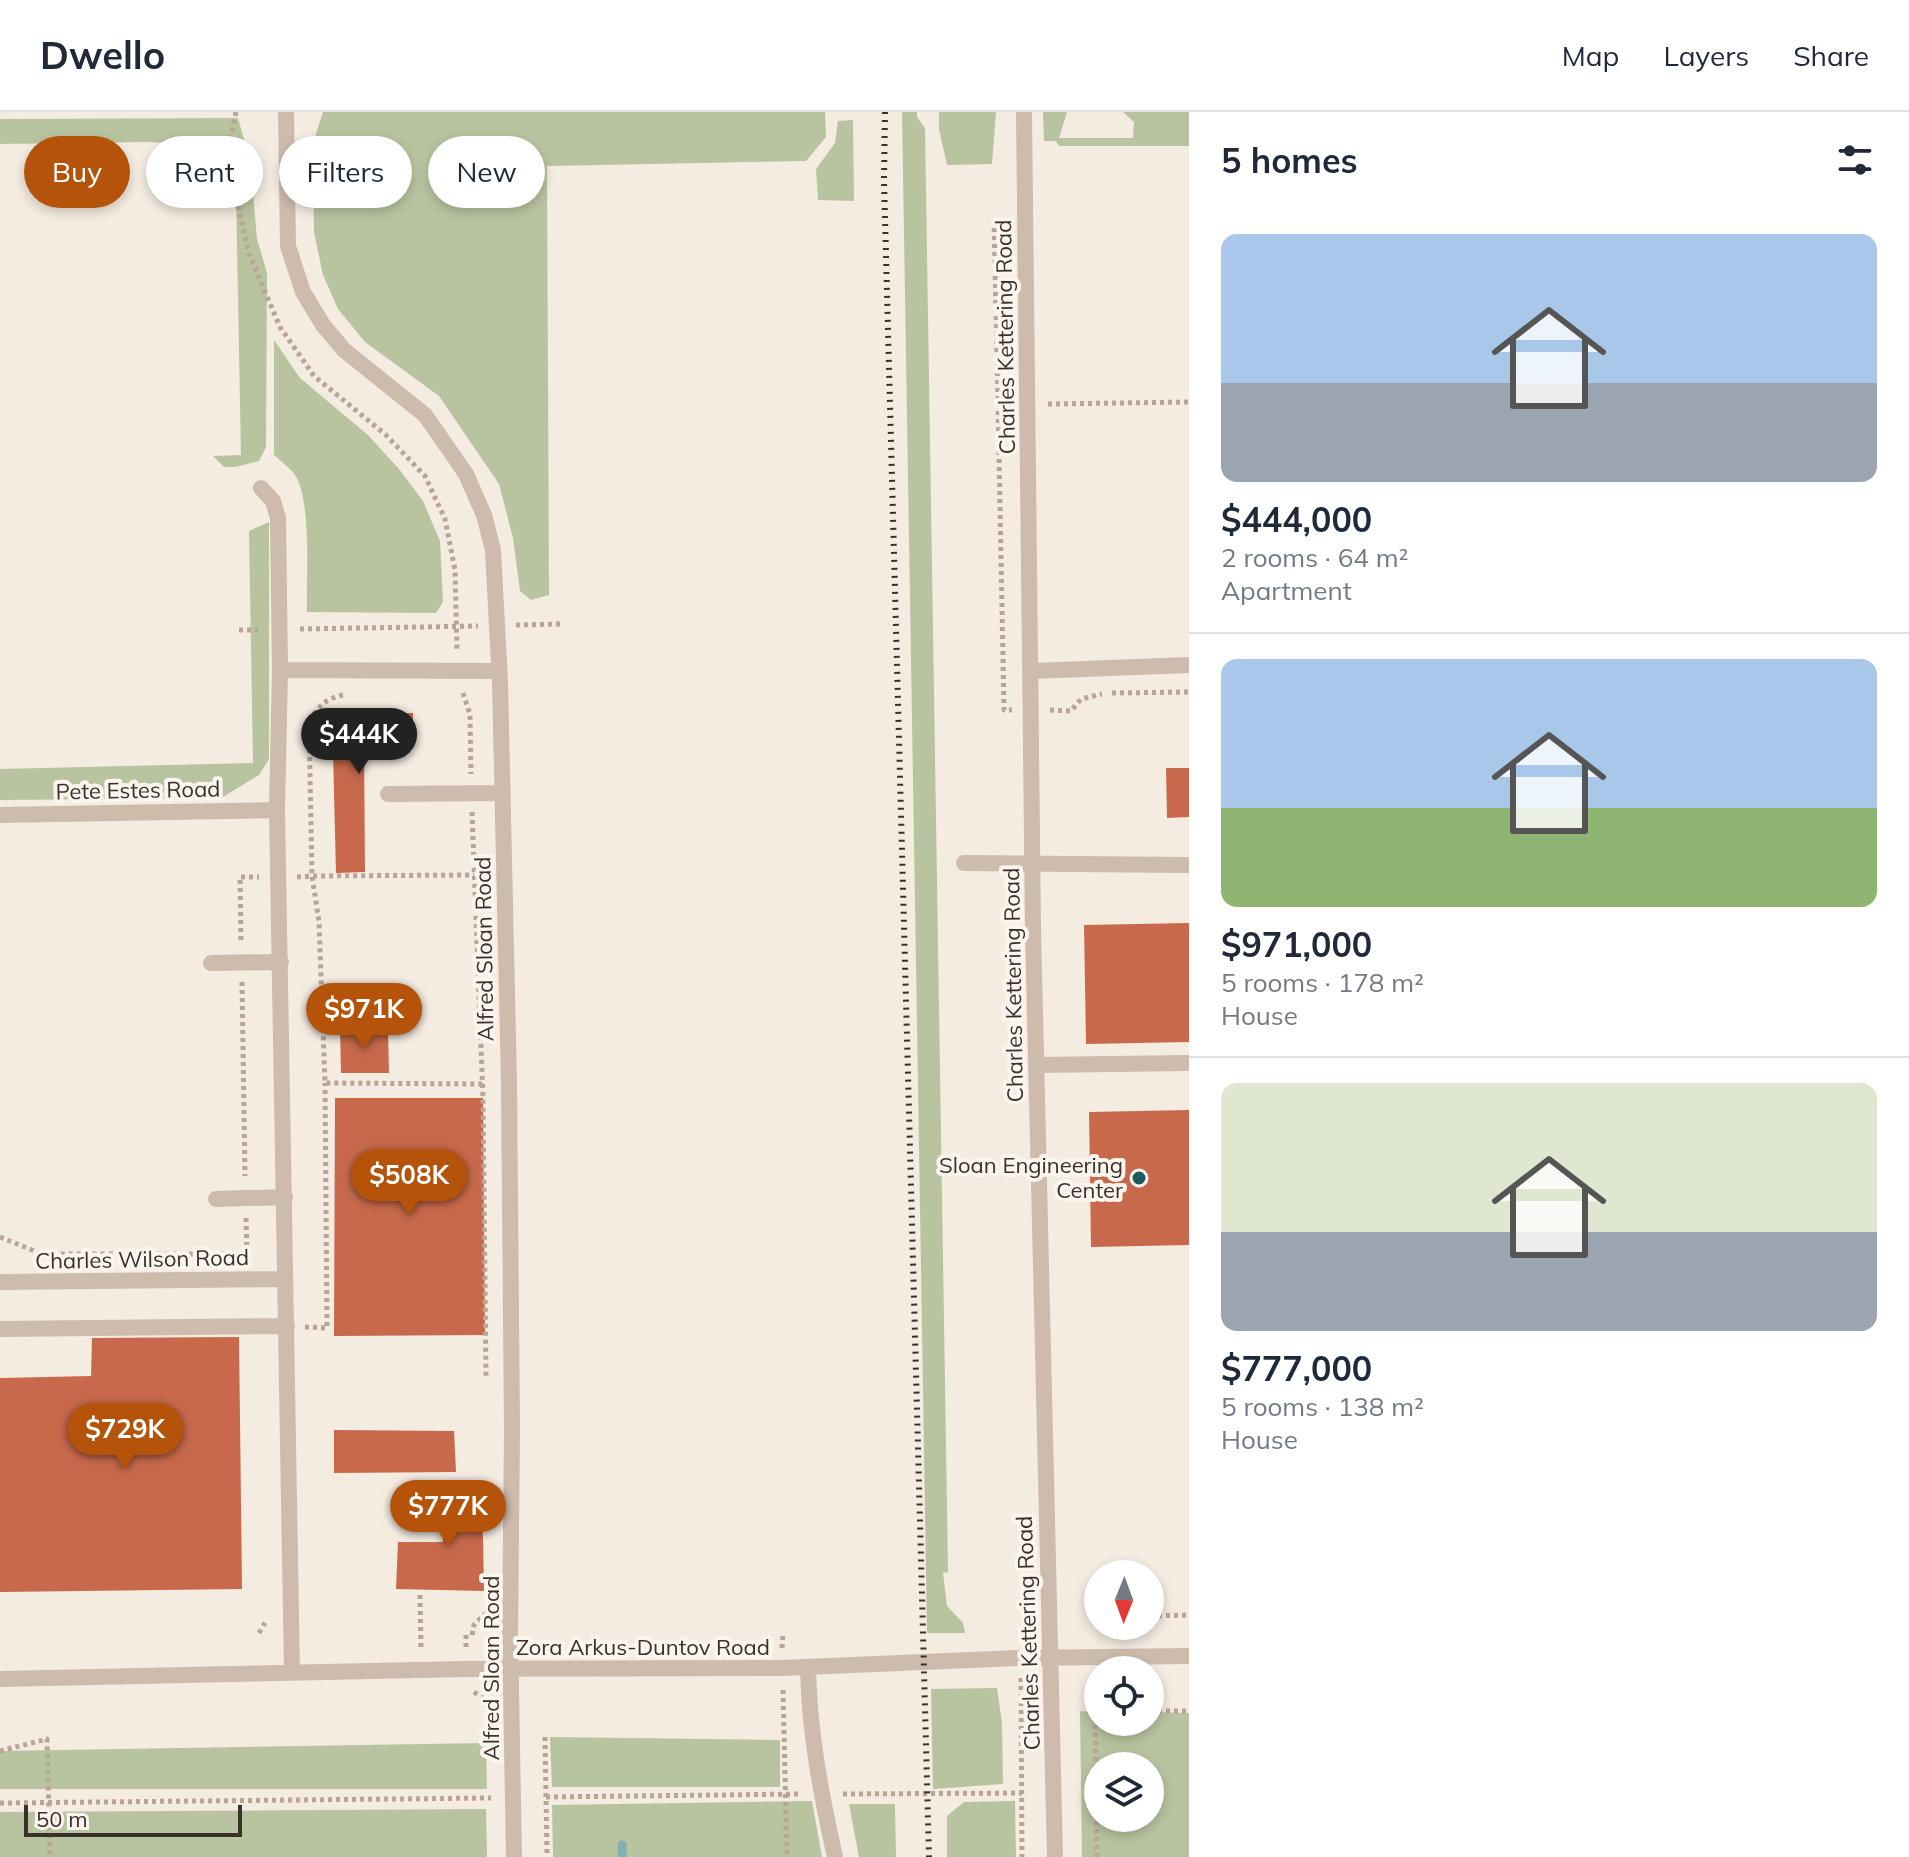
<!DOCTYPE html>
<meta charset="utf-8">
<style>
:root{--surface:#fff;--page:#f6f6f7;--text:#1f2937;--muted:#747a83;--line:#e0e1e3;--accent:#b45309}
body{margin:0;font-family:Mulish,sans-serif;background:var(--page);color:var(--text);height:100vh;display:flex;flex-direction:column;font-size:30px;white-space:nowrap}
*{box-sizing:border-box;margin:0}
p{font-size:26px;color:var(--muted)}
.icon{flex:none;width:44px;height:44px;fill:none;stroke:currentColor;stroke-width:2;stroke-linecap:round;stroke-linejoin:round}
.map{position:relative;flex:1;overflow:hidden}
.drawer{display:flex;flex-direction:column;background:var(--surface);width:720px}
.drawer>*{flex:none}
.top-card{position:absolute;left:24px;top:24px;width:760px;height:72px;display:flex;gap:16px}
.needle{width:52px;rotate:181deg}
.tools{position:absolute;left:1084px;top:1448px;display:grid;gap:16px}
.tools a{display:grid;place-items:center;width:80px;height:80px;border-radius:50%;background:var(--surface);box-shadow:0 4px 12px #0003;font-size:40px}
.scale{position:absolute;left:24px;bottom:20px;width:218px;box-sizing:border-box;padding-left:8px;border:4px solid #3b302b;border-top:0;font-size:22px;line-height:28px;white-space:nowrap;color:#3b302b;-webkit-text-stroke:6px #fbf5ee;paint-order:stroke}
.price{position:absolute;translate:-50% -68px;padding:0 18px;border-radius:28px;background:var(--accent);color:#fff;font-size:26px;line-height:52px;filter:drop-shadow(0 2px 4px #0008)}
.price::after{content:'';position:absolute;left:50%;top:48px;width:24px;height:18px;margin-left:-12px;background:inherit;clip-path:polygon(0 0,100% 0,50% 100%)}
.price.active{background:#222;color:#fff}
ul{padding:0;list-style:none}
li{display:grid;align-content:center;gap:16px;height:424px;padding:0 32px}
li+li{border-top:2px solid var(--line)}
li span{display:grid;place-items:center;height:248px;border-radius:16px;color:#555}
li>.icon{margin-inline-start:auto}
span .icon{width:144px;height:144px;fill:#fffc;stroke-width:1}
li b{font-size:34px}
h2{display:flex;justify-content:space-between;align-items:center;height:96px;padding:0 32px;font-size:34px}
.pill{padding:0 28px;border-radius:36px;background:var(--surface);box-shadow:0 4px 12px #0003;font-size:28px;line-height:72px}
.pill.active{background:var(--accent);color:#fff}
header{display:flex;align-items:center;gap:48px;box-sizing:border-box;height:112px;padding:0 40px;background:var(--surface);border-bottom:2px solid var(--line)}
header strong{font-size:38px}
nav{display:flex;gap:44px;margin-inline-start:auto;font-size:28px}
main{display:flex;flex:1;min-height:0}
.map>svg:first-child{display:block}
</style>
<header>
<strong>Dwello</strong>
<nav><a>Map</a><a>Layers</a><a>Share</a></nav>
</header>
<main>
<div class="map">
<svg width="1189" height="1745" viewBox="0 0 1189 1745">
<rect width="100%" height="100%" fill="#f4ebe1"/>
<path fill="#b8c4a0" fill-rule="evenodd" d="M323 0H825L826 25 806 49 547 54 549 483 531 488 520 479 513 426 499 372 439 284 365 230 338 197 323 163 314 120 313 31Z
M902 0H917V5L925 16 948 1460 943 1461 947 1494 963 1511 965 1521H927Z
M939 0H996L992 52 947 53 939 17Z
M1043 0H1067L1059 26H1133L1134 10 1123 0H1189V34H1059L1056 29H1044Z
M238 6 244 28 210 33 148 30 0 32V7Z
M853 8 854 89 818 88 816 57 835 31 838 9Z
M246 67 253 81 257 127 267 161 266 335 259 349 235 355H224L213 344 241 343 236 81 212 80 211 74 221 68Z
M274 228 300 266 368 323 399 357 423 389 440 429 443 490 436 501 307 500C306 464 311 404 299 371 295 359 284 352 274 343Z
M269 410V647L259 663 221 686 0 688V657L253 651 249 419Z
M997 1576 1002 1611 1003 1672 933 1677 931 1577Z
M1080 1599 1098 1600V1610H1150V1600L1189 1601V1745H1082ZM1098 1654H1150V1706H1098Z
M550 1625 780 1628V1675H552Z
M486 1631 487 1677H0V1639Z
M812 1689 822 1745H553L552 1693Z
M1015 1689 1016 1745H947V1704L964 1690Z
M849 1692H895L896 1745H859Z
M486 1697 487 1745H0V1700Z"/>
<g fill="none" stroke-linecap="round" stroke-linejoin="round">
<path stroke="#7fb0b2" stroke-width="9" d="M622 1733V1745"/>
</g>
<path fill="#c8694b" d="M332 601H413V632L364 633 365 760 336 761Z
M1166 656H1189V705L1167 706Z
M1189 811V930L1086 932 1084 813Z
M340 917 388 918 389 961H341Z
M335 986H483L485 1223 334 1224Z
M1189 998V1133L1091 1135 1089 1000Z
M239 1225 242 1477 0 1480V1266L91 1264 92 1226Z
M334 1318 454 1319 456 1360 334 1361Z
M441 1374H482L484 1479 396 1477 398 1430H443Z"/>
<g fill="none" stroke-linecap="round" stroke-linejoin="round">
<path stroke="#b9a596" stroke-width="5" stroke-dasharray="4 4" stroke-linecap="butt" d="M236 0 227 46 249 142 280 215 314 264 386 323 425 364 445 407 455 458 457 540
M994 108 998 291
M998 291 1004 598H1012
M1048 292 1189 290
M516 513 560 512
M300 517 478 514
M239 518H258
M463 581 470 602 471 662
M1112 581 1189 580
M343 583C324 587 317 595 309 612L312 764 474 763
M1050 598 1071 599 1081 587 1102 582
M472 700 483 986 486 1265
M297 765 312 764 319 810 325 971 485 972
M241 828 240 765H259
M242 870 245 1064
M246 1106 247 1142
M0 1125 42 1142H247
M305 1215 327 1216 325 971
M420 1483 421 1537
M1150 1504 1189 1503
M259 1521 266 1509
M472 1523 474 1513 488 1499
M466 1535V1523
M782 1536 783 1522
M1021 1566 1022 1745
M783 1578 787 1745
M474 1580 485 1588 486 1597
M1150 1599H1189
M545 1625 547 1745
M0 1639 47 1627 50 1745
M843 1682 1022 1681
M546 1685 801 1682
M0 1691 491 1686
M1097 1745 1095 1599H1098"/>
<path stroke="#cdbbac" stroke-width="16" d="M286 0 288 134 303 180 323 213 344 238 425 303 466 362 484 403 493 438 500 570 509 971 512 1318 510 1522 514 1745
M1024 0 1033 817 1055 1745
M261 376 273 389 278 406 280 558 277 698 292 1561
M280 558 499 559
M1032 559 1189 553
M388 682 502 681
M0 703 277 698
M964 751 1189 753
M211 851 281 850
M1036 953 1189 951
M216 1087 285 1085
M0 1170 285 1167
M0 1217 287 1214
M808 1555C809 1620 821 1682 835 1745
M0 1567 465 1557 781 1556 1020 1546 1189 1544"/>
<path stroke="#3b302b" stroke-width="6" stroke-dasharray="2 6" stroke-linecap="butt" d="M885 0 884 68 929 1745"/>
</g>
<circle fill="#1f5a5e" stroke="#fbf5ee" stroke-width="3" cx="1139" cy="1066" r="8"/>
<g text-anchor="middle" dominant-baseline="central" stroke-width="8" stroke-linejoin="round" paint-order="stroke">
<g font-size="22" fill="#3b302b" stroke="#fbf5ee">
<text transform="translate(1005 225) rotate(-91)">Charles Kettering Road</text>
<text transform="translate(138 678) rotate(-1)">Pete Estes Road</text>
<text transform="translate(484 837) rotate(-91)">Alfred Sloan Road</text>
<text transform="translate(1013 873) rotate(-91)">Charles Kettering Road</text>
<text transform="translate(142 1147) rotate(-1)">Charles Wilson Road</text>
<text transform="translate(1028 1521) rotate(-92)">Charles Kettering Road</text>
<text x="643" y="1535">Zora Arkus-Duntov Road</text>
<text transform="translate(491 1556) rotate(-90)">Alfred Sloan Road</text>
</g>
<g font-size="22" fill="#3b302b" stroke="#fbf5ee" text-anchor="end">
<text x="1123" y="1053">Sloan Engineering<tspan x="1123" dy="25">Center</tspan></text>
</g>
</g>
</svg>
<div class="tools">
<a><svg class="needle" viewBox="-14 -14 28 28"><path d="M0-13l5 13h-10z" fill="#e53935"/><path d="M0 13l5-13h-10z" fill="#747a83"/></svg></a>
<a><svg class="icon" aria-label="locate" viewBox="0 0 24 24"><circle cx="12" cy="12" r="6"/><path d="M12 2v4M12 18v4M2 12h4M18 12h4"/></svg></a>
<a><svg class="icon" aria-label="layers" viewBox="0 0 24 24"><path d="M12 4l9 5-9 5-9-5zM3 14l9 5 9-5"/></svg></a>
</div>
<div class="scale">50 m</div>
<b class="price active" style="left:359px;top:664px">$444K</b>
<b class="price" style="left:364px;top:939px">$971K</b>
<b class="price" style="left:409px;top:1105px">$508K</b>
<b class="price" style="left:125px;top:1359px">$729K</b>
<b class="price" style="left:448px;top:1436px">$777K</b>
<div class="top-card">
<a class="pill active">Buy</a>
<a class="pill">Rent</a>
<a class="pill">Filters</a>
<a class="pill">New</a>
</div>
</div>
<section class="drawer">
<h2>5 homes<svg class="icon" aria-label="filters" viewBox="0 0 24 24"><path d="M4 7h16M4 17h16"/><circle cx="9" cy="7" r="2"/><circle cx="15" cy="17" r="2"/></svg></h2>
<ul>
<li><span style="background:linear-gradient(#a9c7e8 60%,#9aa5b1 0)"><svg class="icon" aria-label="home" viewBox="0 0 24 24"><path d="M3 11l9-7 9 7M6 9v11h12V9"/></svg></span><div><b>$444,000</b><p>2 rooms · 64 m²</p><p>Apartment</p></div></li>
<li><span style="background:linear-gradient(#a9c7e8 60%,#8fb573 0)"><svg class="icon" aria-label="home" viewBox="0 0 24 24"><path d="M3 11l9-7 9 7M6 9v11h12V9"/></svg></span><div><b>$971,000</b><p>5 rooms · 178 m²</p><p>House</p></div></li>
<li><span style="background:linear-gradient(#dfe7d0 60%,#9aa5b1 0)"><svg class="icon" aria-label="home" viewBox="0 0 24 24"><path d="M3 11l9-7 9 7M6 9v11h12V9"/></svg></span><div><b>$777,000</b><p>5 rooms · 138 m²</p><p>House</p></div></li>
</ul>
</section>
</main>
